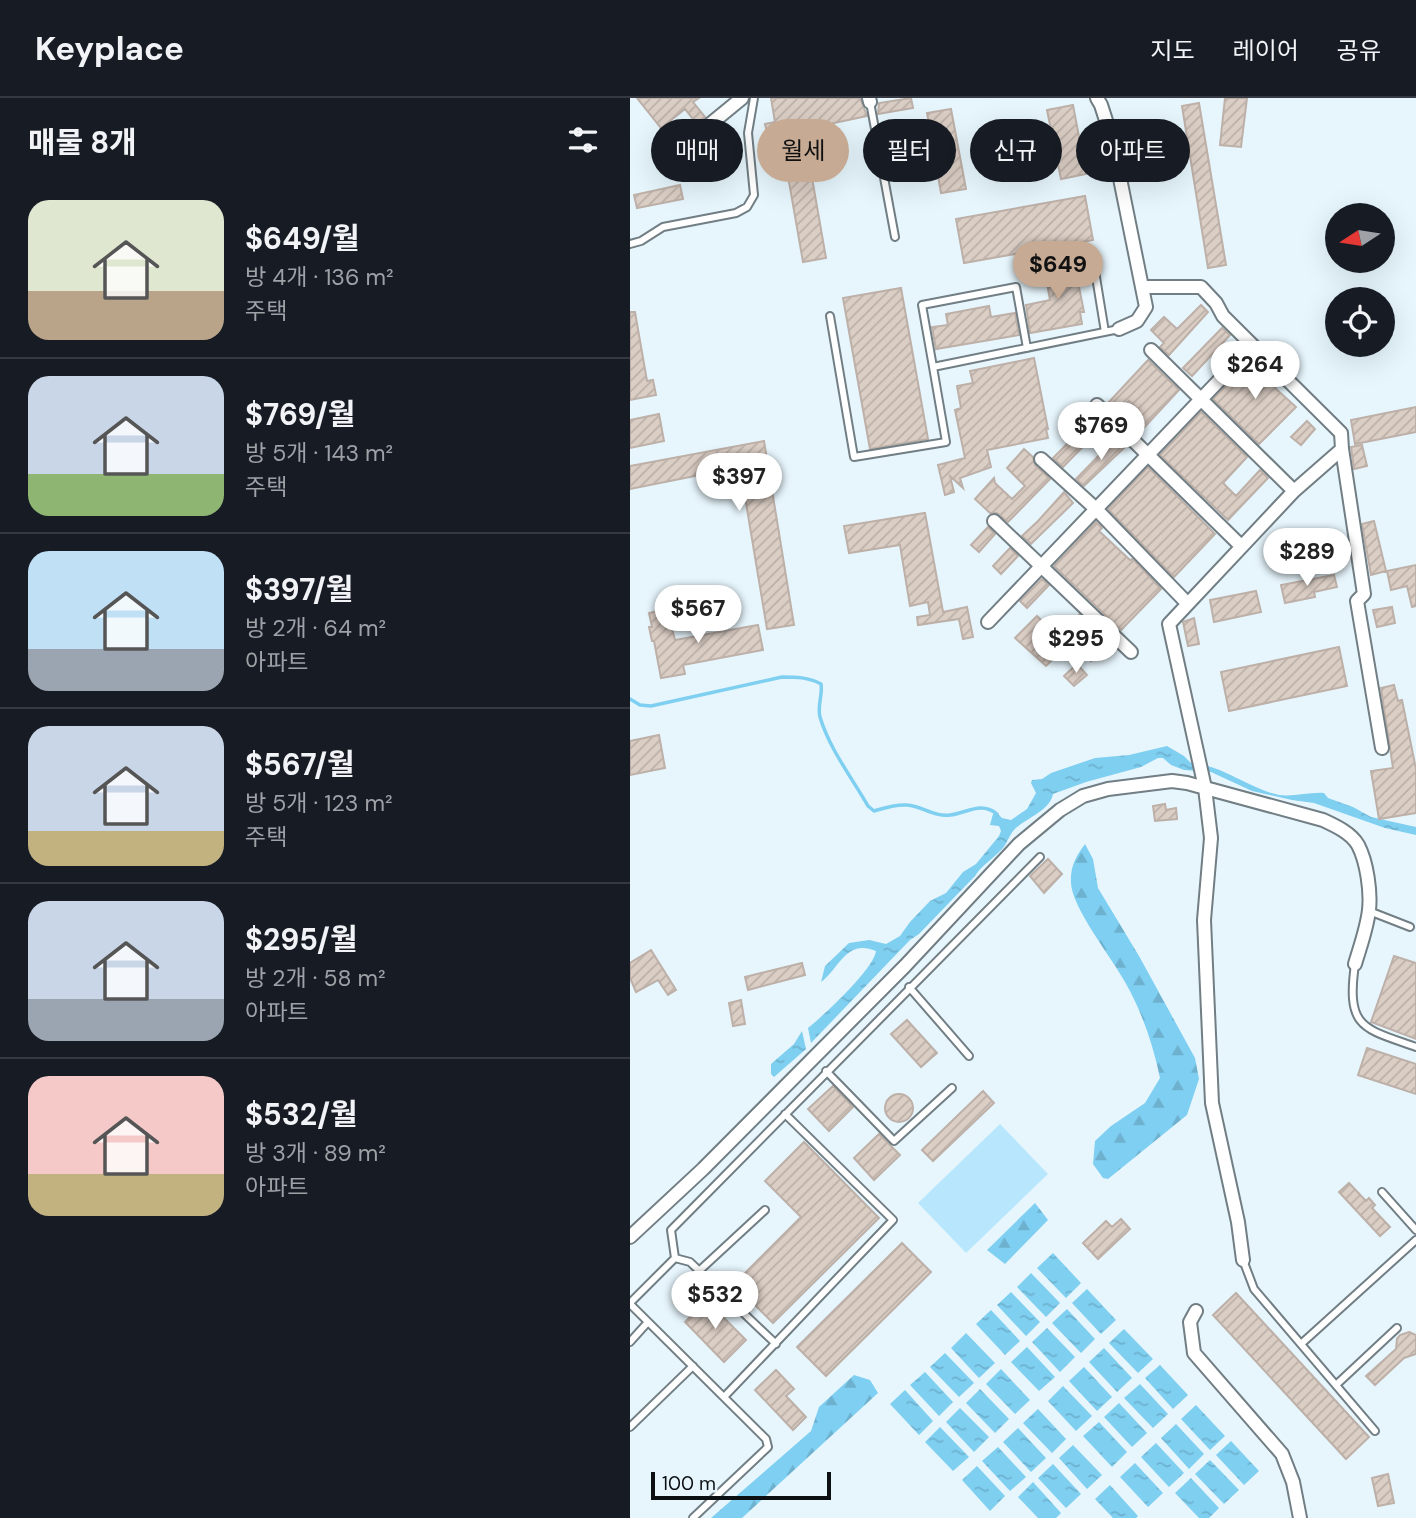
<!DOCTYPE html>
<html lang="ko">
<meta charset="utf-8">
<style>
:root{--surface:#171b24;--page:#20242c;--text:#f1f3f6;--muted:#9ea1a6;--line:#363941;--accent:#c6aa93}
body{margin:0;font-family:"DM Sans","Noto Sans KR",sans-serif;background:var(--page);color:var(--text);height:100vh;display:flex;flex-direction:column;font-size:26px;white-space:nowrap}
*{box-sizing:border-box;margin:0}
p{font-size:23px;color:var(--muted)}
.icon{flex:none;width:38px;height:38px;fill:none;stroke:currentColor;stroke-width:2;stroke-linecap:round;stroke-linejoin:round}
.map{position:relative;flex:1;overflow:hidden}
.drawer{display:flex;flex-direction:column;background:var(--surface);width:630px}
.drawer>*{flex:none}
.hud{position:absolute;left:21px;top:21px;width:660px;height:63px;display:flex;gap:14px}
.needle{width:46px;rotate:258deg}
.tools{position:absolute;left:695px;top:105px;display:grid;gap:14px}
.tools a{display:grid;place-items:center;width:70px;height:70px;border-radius:50%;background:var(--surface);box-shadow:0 7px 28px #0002;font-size:35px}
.scale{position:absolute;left:21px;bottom:18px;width:180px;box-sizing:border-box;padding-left:7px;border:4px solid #0c1013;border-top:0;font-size:19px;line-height:24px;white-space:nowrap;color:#0c1013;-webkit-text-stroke:5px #e7f6fd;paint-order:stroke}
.price{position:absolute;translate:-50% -60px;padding:0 16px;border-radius:24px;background:#fff;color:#222;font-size:23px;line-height:46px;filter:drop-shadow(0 2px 4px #0008)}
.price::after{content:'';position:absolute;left:50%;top:42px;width:21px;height:16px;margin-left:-10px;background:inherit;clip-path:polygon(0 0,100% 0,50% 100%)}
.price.selected{background:var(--accent);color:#111}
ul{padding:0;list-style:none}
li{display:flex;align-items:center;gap:21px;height:175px;padding:0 28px}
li+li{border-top:2px solid var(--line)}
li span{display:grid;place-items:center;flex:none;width:196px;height:140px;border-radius:21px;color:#555}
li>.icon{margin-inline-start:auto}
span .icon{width:84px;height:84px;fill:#fffc;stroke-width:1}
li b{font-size:30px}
h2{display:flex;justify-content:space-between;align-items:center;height:84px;padding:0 28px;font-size:30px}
.tag{padding:0 24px;border-radius:32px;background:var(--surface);box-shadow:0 7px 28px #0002;font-size:24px;line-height:63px}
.tag.selected{background:var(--accent);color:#111}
header{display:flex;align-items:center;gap:42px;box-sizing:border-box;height:98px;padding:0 35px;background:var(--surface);border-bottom:2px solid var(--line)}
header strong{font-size:33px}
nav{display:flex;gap:38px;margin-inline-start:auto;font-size:24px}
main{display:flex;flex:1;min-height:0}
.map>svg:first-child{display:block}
</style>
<header>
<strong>Keyplace</strong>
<nav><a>지도</a><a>레이어</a><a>공유</a></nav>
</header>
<main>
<section class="drawer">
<h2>매물 8개<svg class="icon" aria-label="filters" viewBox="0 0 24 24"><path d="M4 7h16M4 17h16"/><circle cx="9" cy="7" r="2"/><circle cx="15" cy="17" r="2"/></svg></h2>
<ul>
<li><span style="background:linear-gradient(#dfe7d0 65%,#b9a48a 0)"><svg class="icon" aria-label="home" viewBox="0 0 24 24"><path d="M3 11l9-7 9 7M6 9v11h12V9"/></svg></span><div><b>$649/월</b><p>방 4개 · 136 m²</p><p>주택</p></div></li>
<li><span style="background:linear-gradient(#c9d6e8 70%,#8fb573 0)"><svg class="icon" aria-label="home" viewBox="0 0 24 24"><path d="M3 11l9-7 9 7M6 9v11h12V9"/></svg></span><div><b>$769/월</b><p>방 5개 · 143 m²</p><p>주택</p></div></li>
<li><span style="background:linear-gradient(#bfe0f5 70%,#9aa5b1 0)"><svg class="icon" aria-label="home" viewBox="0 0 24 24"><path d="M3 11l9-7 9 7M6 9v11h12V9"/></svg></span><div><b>$397/월</b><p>방 2개 · 64 m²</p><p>아파트</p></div></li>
<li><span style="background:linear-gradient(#c9d6e8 75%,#c2b280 0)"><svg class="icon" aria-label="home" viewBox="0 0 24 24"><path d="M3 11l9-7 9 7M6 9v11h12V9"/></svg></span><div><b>$567/월</b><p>방 5개 · 123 m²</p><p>주택</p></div></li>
<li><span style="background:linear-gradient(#c9d6e8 70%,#9aa5b1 0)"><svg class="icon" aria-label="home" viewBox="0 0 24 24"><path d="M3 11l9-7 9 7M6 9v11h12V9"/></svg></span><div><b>$295/월</b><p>방 2개 · 58 m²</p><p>아파트</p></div></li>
<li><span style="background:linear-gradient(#f6c9c9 70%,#c2b280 0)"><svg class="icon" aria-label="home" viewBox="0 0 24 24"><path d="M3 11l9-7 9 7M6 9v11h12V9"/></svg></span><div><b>$532/월</b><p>방 3개 · 89 m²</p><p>아파트</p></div></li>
</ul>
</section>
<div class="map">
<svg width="786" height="1420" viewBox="0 0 786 1420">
<defs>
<pattern id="forest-firs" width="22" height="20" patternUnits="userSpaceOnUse" patternTransform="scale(1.75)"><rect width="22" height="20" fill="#7fcff2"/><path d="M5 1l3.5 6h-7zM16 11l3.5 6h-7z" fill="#6db1cf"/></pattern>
<pattern id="water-ripples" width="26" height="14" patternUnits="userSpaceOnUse" patternTransform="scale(1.75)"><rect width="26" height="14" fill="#7fcff1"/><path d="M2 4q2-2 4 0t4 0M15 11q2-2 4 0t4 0" fill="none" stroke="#6db1ce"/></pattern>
<pattern id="building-hatch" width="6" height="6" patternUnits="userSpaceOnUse" patternTransform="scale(1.75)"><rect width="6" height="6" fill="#dbcec5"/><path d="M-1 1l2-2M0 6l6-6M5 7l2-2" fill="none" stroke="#bbb0a8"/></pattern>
</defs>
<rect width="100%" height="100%" fill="#e7f6fd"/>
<path fill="url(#forest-firs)" d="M455 746 463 761 468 790 509 858 565 960 569 981 557 1017 478 1081 473 1080 463 1066 465 1043 481 1028 515 1005 530 980C523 946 512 914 495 884 482 860 442 810 441 785 440 769 446 758 455 746Z
M405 1105 418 1122 375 1166 357 1152Z
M224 1277 240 1282 248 1295 112 1420H81L181 1333 189 1309Z"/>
<path fill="#b8e7fd" d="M370 1026 418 1076 336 1155 288 1105Z"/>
<path fill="url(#water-ripples)" d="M537 648 554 658 561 665C592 667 618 690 649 697 664 699 679 694 694 695L698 700 723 709 741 719 786 729V737L755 730 684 705 662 702 622 693 581 674 554 672 541 667 533 660H528L511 669 456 684 423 696C420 713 394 721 384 732 379 737 377 746 372 751 363 761 352 767 345 778L289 836 280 842 181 945 178 930C193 918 244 871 246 853 216 840 209 871 191 884L195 868 219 845 239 842 256 846 270 838 280 824 300 803 316 795 333 774 346 766 369 738 371 733 369 728 360 727 363 716 366 714 372 720 381 722 397 711 406 695 401 685 402 682 412 681 421 675 465 660 499 657Z
M172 933 176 951 144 979 141 976V966L164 946Z
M423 1155 451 1185 436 1200 407 1170Z
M401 1175 430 1205 416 1219 387 1189Z
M457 1191 486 1222 471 1236 442 1205Z
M381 1194 410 1224 396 1238 367 1207Z
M437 1211 465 1241 451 1255 422 1225Z
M361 1212 390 1243 375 1257 346 1226Z
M417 1230 445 1259 430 1274 402 1244Z
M494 1231 523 1261 508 1275 479 1245Z
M336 1235 365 1265 349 1280 321 1250Z
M397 1249 425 1279 409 1293 381 1264Z
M474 1250 502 1280 487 1294 459 1264Z
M315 1255 344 1285 329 1299 300 1269Z
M530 1267 558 1297 543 1311 515 1280Z
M454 1269 482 1299 467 1313 439 1283Z
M371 1271 400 1302 385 1316 356 1286Z
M295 1274 323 1304 309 1318 280 1287Z
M510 1286 538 1316 523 1330 494 1300Z
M433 1288 462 1318 446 1333 418 1303Z
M350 1291 379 1321 365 1335 336 1305Z
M275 1292 303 1323 289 1337 260 1306Z
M489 1305 517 1335 502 1349 474 1319Z
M566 1307 595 1338 580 1352 551 1321Z
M330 1310 359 1339 344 1354 316 1324Z
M408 1311 436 1341 422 1355 393 1325Z
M469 1324 497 1354 482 1369 453 1338Z
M546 1326 574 1356 559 1371 531 1340Z
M310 1329 339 1359 323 1373 295 1344Z
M388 1330 416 1360 401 1374 373 1344Z
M601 1343 629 1373 614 1387 586 1357Z
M526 1345 554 1375 539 1389 511 1359Z
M443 1347 472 1377 457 1391 429 1360Z
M368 1349 396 1379 380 1393 352 1363Z
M580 1362 609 1392 594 1406 565 1376Z
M505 1365 533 1395 518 1409 490 1379Z
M423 1366 451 1396 436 1410 408 1380Z
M347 1368 375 1398 360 1413 332 1382Z
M561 1380 589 1410 579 1420H569L545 1395Z
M403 1384 431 1415 426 1420H408L388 1399Z
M480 1387 508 1418 506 1420H483L465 1401Z"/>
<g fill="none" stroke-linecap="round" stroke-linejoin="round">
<path stroke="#7fcff1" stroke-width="3.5" d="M0 601 10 607 21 608 152 579C166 579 178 579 191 586 193 597 187 607 190 619 199 650 222 680 238 708L244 713C254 710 266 706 277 707 292 708 304 719 320 717 337 715 351 703 367 716"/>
</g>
<path fill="url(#building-hatch)" stroke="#bdb0a8" stroke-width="2" d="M7 0H69L63 4 75 19 66 25 55 11 31 30Z
M141 0H230L237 18 138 39 135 26 145 24Z
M281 0 283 10 248 16 249 5Z
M595 0H617L611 49 590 47Z
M569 5 596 167 578 170 552 8Z
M443 7 456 76 431 81 417 12Z
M321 11 336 91 311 95 297 15Z
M178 57 196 160 173 164 155 61Z
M50 87 53 101 7 110 4 97Z
M455 98 463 142 334 165 326 121Z
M440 164 442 175 446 174 454 214H450L452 226 400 235 396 207 420 202 414 169Z
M271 190 298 341 240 351 213 200Z
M571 207 578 214 539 257 530 249 534 245 521 232 534 219 547 231Z
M359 208 361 219 385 215 389 237 306 251 302 229 318 227 316 216Z
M0 214H5L17 283 23 282 26 297 0 302Z
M592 230 600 237 562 278 553 270Z
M404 260 418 331H416L418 340 357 352 361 369 330 380 333 390 320 378 324 394 315 397 308 367 335 360 325 312 331 310 327 288 343 285 340 273Z
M623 260 649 286 645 290 666 309 629 346 583 301Z
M518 262 549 292 509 335 499 325 510 313 499 303 489 313 479 304Z
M786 309V334L725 346 721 322Z
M571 314 617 359 593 385 606 398 630 372 638 380 598 422 530 357Z
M29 316 34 343 0 350V322Z
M463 320 472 329 433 369 423 360Z
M677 323 685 331 671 347 661 339Z
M486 340 495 349 454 388 446 381Z
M134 343 164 527 137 531 110 369 0 391V368Z
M732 347 737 368 724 371 721 349Z
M394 351 403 359 405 367 420 381 378 424 367 415H360L345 401 364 380 365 385 382 401 395 388 377 370Z
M518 369 585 436 544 479 478 411Z
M434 394 443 405 401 446 392 438 408 423Z
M295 415 313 514 337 509 343 539 333 541 329 521 288 527 287 519 300 517 298 504 280 508 270 447 219 455 214 428Z
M744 423 756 473 741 477 732 426Z
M466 424 472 430 469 433 500 462 503 461 531 491 491 532 424 468Z
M358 429 365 436 349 454 341 447Z
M380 450 388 458 371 476 363 468Z
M786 467V508L782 509 777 488 761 492 757 473Z
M704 477 707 489 684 494 685 499 655 505 651 487Z
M412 481 419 487 397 510 390 503Z
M626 493 631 514 584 524 580 502Z
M762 509 765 525 747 529 743 512Z
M37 511 45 542 128 527 133 552 53 567 55 576 31 580 24 543H22L19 529H22L19 515Z
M449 517 479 545 461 563 441 544 416 568 385 540 407 518 428 539Z
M564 520 569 546 558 548 553 524Z
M709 549 717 588 599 613 591 574Z
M447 566 457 577 444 588 434 578Z
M764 587 768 603 772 602 786 671V715L749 721 741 673 763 670 751 590Z
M29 637 35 670 0 677V643Z
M535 706 536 712 546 710 547 721 525 723 523 708Z
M418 761 432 776 414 795 400 778Z
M21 852 46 892 38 897 28 882 6 894 0 880V865Z
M764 858 786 865V941L741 924Z
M172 865 175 877 118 892 115 879Z
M111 902 115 926 103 928 99 905Z
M277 922 307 955 291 969 261 936Z
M737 950 786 966V996L728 977Z
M203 988 223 1009 199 1033 178 1011Z
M353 993 364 1005 303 1063 292 1052Z
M255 1010a14 14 0 1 1 28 0a14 14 0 1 1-28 0Z
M249 1036 270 1057 244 1082 224 1060Z
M174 1044 249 1120 143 1225 104 1186 171 1119 135 1083Z
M719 1085 736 1103 739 1100 745 1107 742 1110 760 1129 750 1138 709 1094Z
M491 1121 500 1131 468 1161 453 1145 476 1123 482 1129Z
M272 1145 301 1174 196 1278 167 1249Z
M606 1195 739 1339 716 1361 583 1217Z
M76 1202 116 1242 94 1264 55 1224Z
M779 1234 786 1237V1256L774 1260 745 1287 736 1278 766 1251 767 1241 770 1237Z
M146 1272 164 1291 156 1298 176 1319 163 1332 125 1292Z
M758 1376 764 1405 748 1408 742 1380Z"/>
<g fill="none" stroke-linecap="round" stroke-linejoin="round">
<defs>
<path id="lane" d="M240 4 265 139
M0 146 11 143 33 129 106 115 117 109 124 97 118 35 124 0
M465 173 475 234
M200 218 224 359 316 344 303 269 489 231
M303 269 292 207 386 189 397 250
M739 813 780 829
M725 866C716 931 733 930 786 949
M279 889 339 958
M196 973 264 1043 322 990
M752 1094 786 1132
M45 1160 60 1164 146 1246
M613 1162 624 1191 745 1333
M69 1173 135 1112
M0 1205 45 1160 41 1132 410 759
M0 1206 136 1341 138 1349 63 1420
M0 1244 18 1224
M671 1246 786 1142
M706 1287 767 1230
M94 1299 263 1122 155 1016
M0 1329 63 1268"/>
<path id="street" d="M239 0 240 4
M467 0 471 7 482 41 516 209 507 223 489 231
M45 55 112 0
M513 189H571L586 205 593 218 711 335 712 351 664 393 539 526 575 690 581 740 574 822 582 1005 608 1124 613 1162
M521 252 664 393
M467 307 611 448
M712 351 734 496 727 503 752 650
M411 361 466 411 557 505
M364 423 501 554
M358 524 622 248
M0 1139 73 1071 275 868 389 746 430 712 453 698 478 691 542 683 557 685 693 722C706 728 721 735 728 747 737 764 741 794 739 812 737 830 730 849 725 866
M566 1213 560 1224 564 1255 652 1356 663 1384 670 1420"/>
</defs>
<use href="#lane" stroke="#717e84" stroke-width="10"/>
<use href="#street" stroke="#717e84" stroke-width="16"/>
<use href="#lane" stroke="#fff" stroke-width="6"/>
<use href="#street" stroke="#fff" stroke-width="12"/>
</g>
</svg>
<div class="tools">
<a><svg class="needle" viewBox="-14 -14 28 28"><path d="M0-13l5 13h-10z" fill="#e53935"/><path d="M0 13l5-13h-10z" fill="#9ea1a6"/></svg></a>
<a><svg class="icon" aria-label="locate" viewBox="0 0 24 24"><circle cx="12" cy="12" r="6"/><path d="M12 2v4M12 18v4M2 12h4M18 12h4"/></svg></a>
</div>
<div class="scale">100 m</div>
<b class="price selected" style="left:428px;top:203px">$649</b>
<b class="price" style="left:625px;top:303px">$264</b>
<b class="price" style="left:471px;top:364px">$769</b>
<b class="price" style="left:109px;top:415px">$397</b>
<b class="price" style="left:677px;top:490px">$289</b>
<b class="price" style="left:68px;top:547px">$567</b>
<b class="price" style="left:446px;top:577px">$295</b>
<b class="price" style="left:85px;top:1233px">$532</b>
<div class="hud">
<a class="tag">매매</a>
<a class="tag selected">월세</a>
<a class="tag">필터</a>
<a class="tag">신규</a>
<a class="tag">아파트</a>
</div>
</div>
</main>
